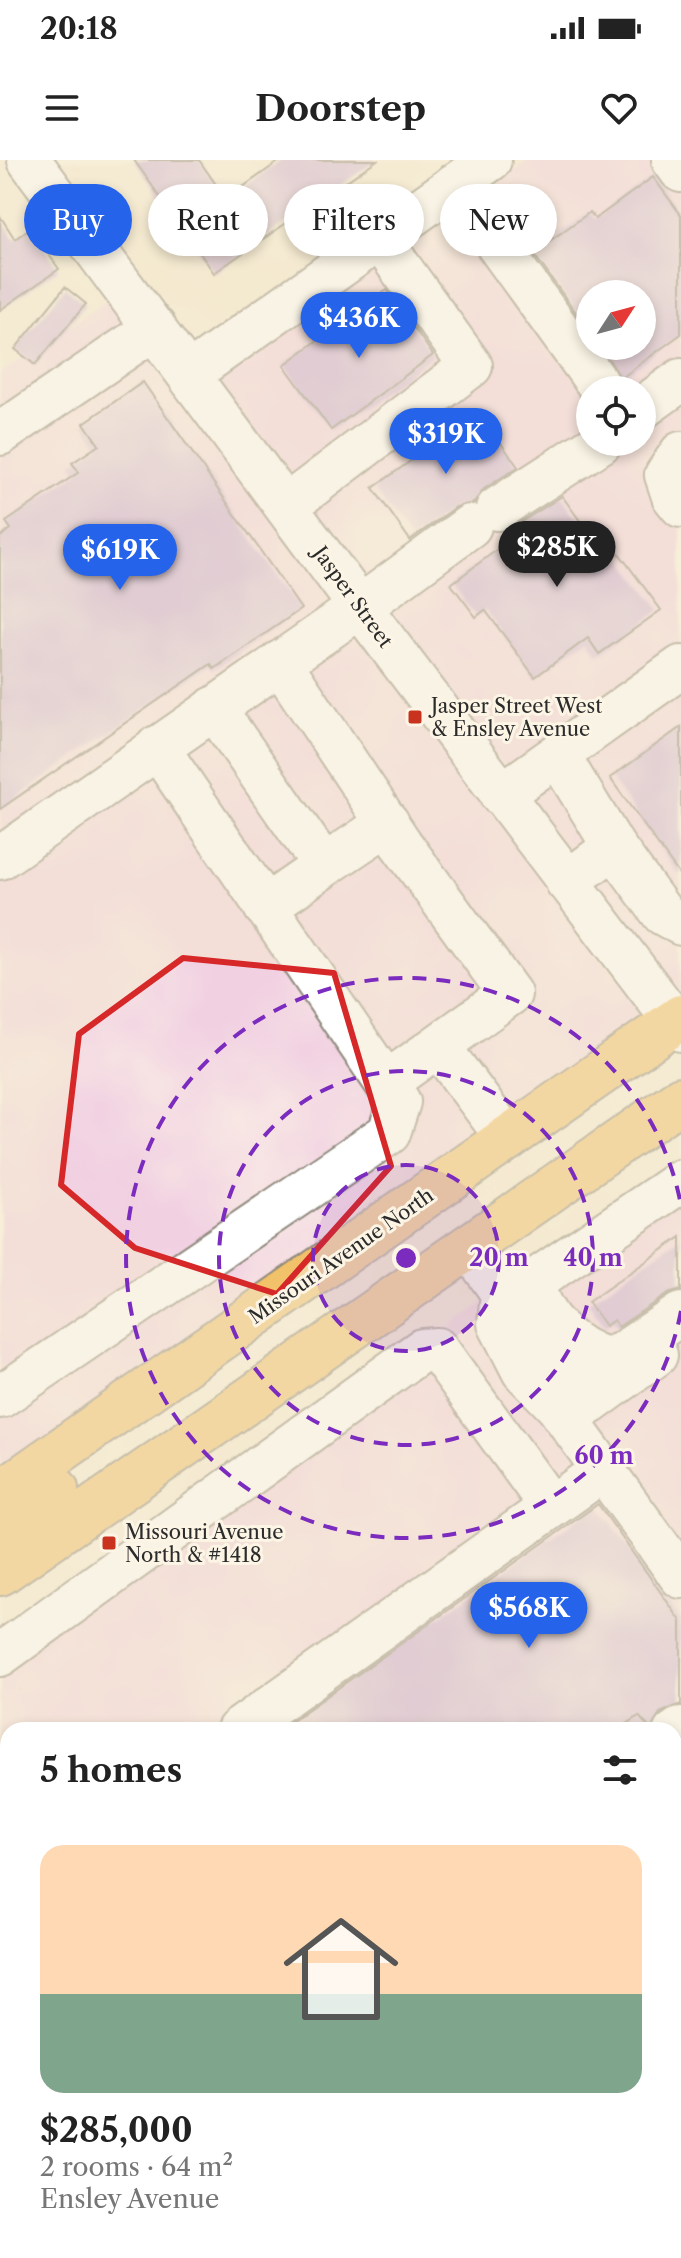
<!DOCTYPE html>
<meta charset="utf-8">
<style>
:root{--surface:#fff;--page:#f6f6f6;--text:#222;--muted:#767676;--accent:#2563eb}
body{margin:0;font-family:"Libre Caslon Text",serif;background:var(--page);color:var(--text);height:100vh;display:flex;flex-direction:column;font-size:30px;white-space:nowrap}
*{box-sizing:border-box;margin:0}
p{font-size:26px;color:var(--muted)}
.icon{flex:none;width:44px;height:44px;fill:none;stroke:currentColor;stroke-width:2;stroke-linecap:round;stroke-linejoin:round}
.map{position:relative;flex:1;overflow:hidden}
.details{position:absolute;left:0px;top:1562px;width:682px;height:536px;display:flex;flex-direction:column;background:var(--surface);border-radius:24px 24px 0 0;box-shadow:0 4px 12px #0003}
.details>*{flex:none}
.banner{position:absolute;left:24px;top:24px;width:634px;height:72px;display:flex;gap:16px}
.needle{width:52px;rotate:54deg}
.fabs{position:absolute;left:576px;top:120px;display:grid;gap:16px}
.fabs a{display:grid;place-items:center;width:80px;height:80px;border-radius:50%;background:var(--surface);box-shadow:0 4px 12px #0003;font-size:40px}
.price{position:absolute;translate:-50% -68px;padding:0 18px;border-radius:28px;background:var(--accent);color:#fff;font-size:26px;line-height:52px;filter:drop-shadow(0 2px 4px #0008)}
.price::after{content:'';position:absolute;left:50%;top:48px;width:24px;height:18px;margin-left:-12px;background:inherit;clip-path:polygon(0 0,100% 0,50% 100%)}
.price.on{background:#222;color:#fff}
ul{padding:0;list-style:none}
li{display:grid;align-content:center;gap:16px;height:424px;padding:0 40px}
li span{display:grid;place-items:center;height:248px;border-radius:24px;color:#555}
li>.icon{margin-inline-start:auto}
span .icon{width:144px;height:144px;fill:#fffc;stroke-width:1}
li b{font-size:34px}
h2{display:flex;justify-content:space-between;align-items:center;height:96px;padding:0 40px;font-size:34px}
.chip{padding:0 28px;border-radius:36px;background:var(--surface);box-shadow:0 4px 12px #0003;font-size:28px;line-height:72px}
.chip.on{background:var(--accent);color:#fff}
.status{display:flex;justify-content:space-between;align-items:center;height:56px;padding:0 40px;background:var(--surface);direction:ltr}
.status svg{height:22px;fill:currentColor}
header{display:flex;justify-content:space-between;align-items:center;height:104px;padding:0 40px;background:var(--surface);font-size:36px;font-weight:700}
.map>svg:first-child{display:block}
</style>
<div class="status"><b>20:18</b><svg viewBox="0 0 49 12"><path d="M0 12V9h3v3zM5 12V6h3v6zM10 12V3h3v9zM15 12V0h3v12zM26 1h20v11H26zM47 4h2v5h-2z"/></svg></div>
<header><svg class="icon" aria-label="menu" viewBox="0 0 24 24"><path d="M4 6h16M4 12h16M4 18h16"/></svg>Doorstep<svg class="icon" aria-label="heart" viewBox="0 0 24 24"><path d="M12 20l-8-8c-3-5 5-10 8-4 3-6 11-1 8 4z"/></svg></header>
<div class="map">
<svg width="681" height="2098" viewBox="0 0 681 2098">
<rect width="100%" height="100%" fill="#fcf5e5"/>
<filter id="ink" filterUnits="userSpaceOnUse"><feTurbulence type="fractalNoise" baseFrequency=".0125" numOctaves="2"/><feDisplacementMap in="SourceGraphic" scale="16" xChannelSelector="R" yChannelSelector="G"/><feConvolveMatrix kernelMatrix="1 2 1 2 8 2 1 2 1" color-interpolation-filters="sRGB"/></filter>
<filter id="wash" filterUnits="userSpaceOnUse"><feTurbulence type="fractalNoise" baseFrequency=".006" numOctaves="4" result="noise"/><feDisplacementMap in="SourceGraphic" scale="32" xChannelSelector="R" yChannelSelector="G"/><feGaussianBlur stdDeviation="1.8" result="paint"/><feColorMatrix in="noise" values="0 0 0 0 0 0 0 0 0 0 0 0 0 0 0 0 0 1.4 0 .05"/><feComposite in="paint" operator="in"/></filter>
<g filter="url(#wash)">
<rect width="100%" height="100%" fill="#f4ead0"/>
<path fill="#f1d0e2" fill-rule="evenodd" d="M529 0H681V487L506 611 217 222ZM590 134H642V186H590ZM590 230H642V282H590Z
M109 138 650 859 0 1313V214Z
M681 527V838L526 637Z
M681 1007V1573L8 1570V2070L0 2076V1477Z"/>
<g id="blocks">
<path fill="#c8a9d6" d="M134 0H199L226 39 281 0H377L214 113Z
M653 17 681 55V174L621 218 600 186H642V134H590V172L533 93 590 52 595 59Z
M0 56 15 79 30 68 59 109 0 150Z
M65 127 86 144 35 205 15 189Z
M387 130 433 195 331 270 284 205Z
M143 222 301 449 214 509 211 504 0 649V377L11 369 6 362 79 312 72 303 99 285 84 263Z
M479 252 518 307 484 329 474 343 456 347 410 380 373 328Z
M562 336 597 384 607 377 661 450 599 494 588 478 535 517 485 450 476 457 451 424 526 368 521 362Z
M681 567V717L610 618Z
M681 1077V1130L668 1134 618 1167 614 1160 605 1166 588 1142Z
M598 1344 681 1461V1544L660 1553 651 1570 639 1556 618 1570H279Z"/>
</g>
</g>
<g filter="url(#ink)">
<use href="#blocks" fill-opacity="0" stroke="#908a7e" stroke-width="2"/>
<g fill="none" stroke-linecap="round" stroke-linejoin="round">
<defs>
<path id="minor" d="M29 0 360 447 681 870
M673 0 681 11
M454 25 598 224
M189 214 490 0
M642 248 681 220
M0 274 155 168
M681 293 666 315 673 336 681 346
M286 346 471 206 379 78
M497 349 601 282
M280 502 401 684 510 834 386 923
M214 548 324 706 265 747
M558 595 614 687
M501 635 681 507
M0 698 360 447 470 366
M324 706 388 663
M567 722 614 687 663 754 681 764
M439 887 508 979
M469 1086 502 1133 499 1164 523 1211 557 1246 681 1417
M533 1122C539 1159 571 1188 606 1199
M502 1133 527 1126 681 1021
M536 1142C526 1174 528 1198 561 1213L621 1194 681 1154
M0 1237 389 973 399 942 157 587
M557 1246 590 1243 656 1195
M0 1495 422 1190 437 1189 551 1347
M238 1570 603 1310
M674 1573 681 1568
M0 1627 8 1639
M0 1739 8 1733
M674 1841 681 1836
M0 2043 8 2038
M310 2098 321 2090"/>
<path id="major" d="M0 1333 681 857
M0 1368 56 1329
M0 1413 681 939"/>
</defs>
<use href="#minor" stroke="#908a7e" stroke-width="46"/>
<use href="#major" stroke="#908a7e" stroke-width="48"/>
<use href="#minor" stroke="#fff" stroke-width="42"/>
<use href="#major" stroke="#f2c26a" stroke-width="44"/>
</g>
</g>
<path d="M0 0H681V2098H0ZM183 798 334 813 391 1006 277 1134 135 1088 61 1025 79 874Z" fill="#f4ead0" fill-opacity=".55" fill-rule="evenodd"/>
<path fill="none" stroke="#d62828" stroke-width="6" stroke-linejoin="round" d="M183 798 334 813 391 1006 277 1134 135 1088 61 1025 79 874Z"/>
<circle cx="406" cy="1098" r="93" fill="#7b2cbf" fill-opacity=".12"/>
<g fill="none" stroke="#7b2cbf" stroke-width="4" stroke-dasharray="14 10">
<circle cx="406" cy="1098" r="93"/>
<circle cx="406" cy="1098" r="187"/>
<path d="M681 1151A280 280 0 1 1 681 1045"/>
</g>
<g fill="#c8321e" stroke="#fcf5e5" stroke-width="3">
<rect x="407" y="549" width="16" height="16" rx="4"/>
<rect x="101" y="1375" width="16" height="16" rx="4"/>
</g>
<g text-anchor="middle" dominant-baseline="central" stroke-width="6" stroke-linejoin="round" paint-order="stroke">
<g font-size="20" fill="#2b2b2b" stroke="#fcf5e5">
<text transform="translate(353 437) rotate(54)">Jasper Street</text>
<text transform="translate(341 1096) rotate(-35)">Missouri Avenue North</text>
</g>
<g font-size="20" fill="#2b2b2b" stroke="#fcf5e5" text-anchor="start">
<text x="431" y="546">Jasper Street West<tspan x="431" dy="23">&amp; Ensley Avenue</tspan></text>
<text x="125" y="1372">Missouri Avenue<tspan x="125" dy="23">North &amp; #1418</tspan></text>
</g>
</g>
<circle cx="406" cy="1098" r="12" fill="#7b2cbf" stroke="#fcf5e5" stroke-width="4"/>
<g font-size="24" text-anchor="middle" font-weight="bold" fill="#7b2cbf" stroke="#fcf5e5" stroke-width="6" stroke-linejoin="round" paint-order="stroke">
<text x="499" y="1106">20 m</text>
<text x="593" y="1106">40 m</text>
<text x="604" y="1304">60 m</text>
</g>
</svg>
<div class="fabs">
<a><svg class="needle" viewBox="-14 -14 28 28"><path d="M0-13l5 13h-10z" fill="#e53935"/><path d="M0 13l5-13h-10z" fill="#767676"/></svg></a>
<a><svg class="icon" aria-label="locate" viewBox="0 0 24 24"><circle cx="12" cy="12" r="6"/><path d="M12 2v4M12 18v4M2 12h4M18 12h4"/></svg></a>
</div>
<b class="price" style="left:359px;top:200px">$436K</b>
<b class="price" style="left:446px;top:316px">$319K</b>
<b class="price on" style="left:557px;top:429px">$285K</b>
<b class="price" style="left:120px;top:432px">$619K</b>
<b class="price" style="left:529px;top:1490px">$568K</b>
<div class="banner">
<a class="chip on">Buy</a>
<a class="chip">Rent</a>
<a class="chip">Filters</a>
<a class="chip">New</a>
</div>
<section class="details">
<h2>5 homes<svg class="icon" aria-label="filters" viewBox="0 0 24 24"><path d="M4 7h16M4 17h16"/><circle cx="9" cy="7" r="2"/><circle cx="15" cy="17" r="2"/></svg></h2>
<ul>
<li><span style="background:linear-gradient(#ffd9b3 60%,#7fa58c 0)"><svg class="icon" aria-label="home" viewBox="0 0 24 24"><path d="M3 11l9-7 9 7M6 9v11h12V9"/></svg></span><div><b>$285,000</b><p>2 rooms · 64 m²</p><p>Ensley Avenue</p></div></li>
</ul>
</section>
</div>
